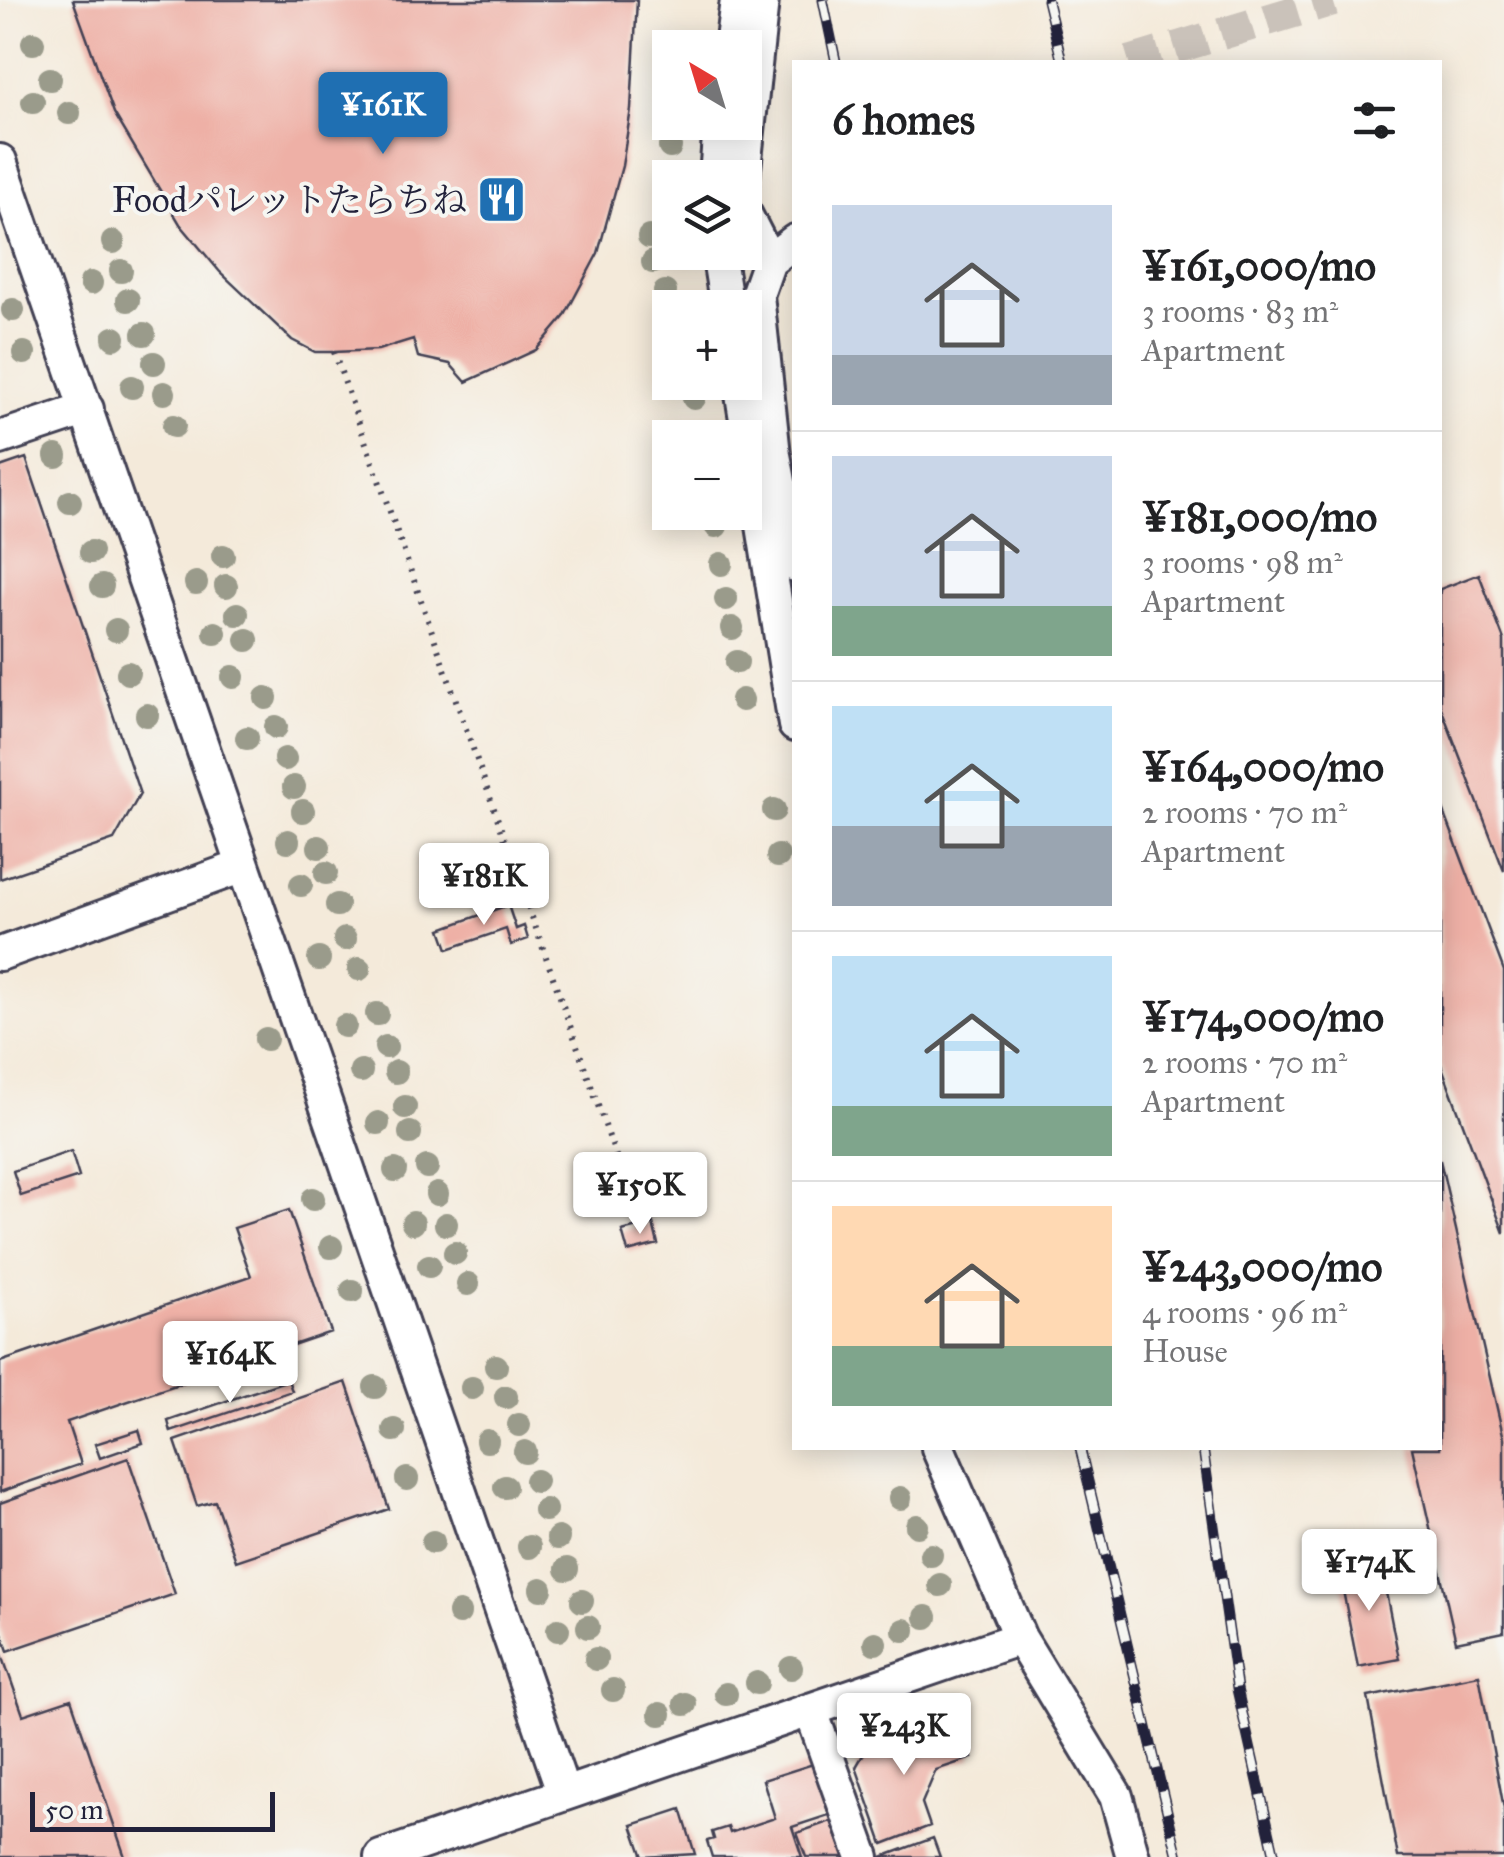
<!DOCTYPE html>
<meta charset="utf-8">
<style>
:root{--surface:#fff;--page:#f6f6f6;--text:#202124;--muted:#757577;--line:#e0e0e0;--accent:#1f6fb2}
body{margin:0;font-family:"IM FELL Great Primer","Noto Serif JP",serif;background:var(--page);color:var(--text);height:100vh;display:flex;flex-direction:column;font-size:38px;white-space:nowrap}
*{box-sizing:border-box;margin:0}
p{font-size:32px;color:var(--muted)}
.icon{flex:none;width:55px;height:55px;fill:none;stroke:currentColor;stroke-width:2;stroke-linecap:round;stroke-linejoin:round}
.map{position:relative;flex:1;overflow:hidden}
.drawer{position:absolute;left:792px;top:60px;width:650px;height:1390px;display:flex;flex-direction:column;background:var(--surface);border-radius:0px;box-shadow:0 5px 25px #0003}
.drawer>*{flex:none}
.needle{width:65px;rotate:322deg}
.tools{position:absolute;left:652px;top:30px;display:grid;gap:20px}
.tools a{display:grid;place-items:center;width:110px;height:110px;border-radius:0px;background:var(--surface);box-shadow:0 5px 25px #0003;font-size:50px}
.scale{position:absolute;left:30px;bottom:25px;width:245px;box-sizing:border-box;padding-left:10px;border:5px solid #22223b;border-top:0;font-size:28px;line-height:35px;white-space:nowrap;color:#22223b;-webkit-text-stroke:8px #f6f6f2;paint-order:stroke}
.price{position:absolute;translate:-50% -85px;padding:0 22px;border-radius:10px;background:#fff;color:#222;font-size:32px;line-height:65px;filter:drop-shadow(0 2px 5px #0008)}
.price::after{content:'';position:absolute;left:50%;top:60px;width:30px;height:22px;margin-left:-15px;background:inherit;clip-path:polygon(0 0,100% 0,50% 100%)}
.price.active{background:var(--accent);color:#fff}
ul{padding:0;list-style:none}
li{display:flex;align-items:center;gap:30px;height:250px;padding:0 40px}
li+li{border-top:2px solid var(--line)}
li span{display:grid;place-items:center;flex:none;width:280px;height:200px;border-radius:0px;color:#555}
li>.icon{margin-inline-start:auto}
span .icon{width:120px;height:120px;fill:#fffc;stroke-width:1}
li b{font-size:42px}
h2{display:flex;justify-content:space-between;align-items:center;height:120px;padding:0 40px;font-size:42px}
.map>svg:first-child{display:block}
</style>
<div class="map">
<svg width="1504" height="1857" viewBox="0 0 1504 1857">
<rect width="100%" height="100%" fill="#f6f6f2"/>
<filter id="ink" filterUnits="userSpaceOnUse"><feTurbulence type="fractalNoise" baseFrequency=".01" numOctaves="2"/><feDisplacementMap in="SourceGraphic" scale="20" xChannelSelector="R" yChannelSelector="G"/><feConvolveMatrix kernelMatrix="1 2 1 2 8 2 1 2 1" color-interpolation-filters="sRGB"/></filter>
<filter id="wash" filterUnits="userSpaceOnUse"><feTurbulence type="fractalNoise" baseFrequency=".0048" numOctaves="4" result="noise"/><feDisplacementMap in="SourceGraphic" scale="40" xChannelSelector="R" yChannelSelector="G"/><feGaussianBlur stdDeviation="2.25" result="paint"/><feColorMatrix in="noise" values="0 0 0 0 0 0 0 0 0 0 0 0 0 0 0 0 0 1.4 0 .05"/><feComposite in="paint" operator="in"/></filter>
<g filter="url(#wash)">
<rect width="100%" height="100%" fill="#f4eada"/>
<g id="blocks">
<path fill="#eeb0a6" d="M73 0H637L631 109 622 166 598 253 564 317 536 350 466 382 450 364 418 357 413 339 378 350 334 352H315L292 340 220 272 180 224 114 113Z
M26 458 140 794 114 840 0 879V467Z
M1479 574 1504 640V871L1440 705V589Z
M1440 801 1504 971V1233L1440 1062Z
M508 905 516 929 524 926 528 939 511 945 506 929 448 949 441 929Z
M71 1151 79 1177 21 1196 13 1171Z
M1440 1160 1504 1439V1632L1456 1642 1412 1448H1440Z
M289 1210 331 1332 67 1422 81 1464 0 1492V1362L251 1276 234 1228Z
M653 1223 658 1244 628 1252 622 1231Z
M288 1380 292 1391 171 1432 168 1421Z
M346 1382 389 1509 236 1561 215 1501 197 1506 175 1441Z
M139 1430 143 1443 100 1458 95 1444Z
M128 1458 175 1594 8 1651 0 1628V1503Z
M1380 1562 1399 1659 1358 1667 1339 1570Z
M0 1649 23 1715 71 1699 125 1857H0Z
M1479 1675 1504 1809V1857H1398L1368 1697Z
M896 1729 928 1743 963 1732 972 1758 936 1770 922 1803 930 1826 883 1844 856 1767 874 1736Z
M813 1764 829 1815 792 1827 802 1857H712L707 1841 714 1839 712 1832 728 1827 730 1833 775 1818 763 1780Z
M681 1809 695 1854 643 1857 632 1825Z
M831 1821 845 1857H806L797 1833Z
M933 1838 940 1857H882Z"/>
</g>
</g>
<g filter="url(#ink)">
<use href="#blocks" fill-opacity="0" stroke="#424053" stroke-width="2.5"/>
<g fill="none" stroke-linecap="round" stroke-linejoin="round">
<path stroke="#cac2ba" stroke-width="32" stroke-dasharray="32 16" stroke-linecap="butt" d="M1129 62 1333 0"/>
<defs>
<path id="minor" d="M731 48 737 0
M0 161 563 1791
M716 178 720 122
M743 178 762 0
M745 214 769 261
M795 241 769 261 757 295 774 455 795 565
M718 252 727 308
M740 382 795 725
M0 438 87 409
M0 954 243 866
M938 1448 1020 1638 1116 1796 1133 1857
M811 1711 863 1857
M381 1857 1020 1638"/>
</defs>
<use href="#minor" stroke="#424053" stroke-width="38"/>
<path stroke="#424053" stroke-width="6" stroke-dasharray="2.5 8" stroke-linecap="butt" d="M334 352 642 1231"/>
<use href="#minor" stroke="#fff" stroke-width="32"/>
<defs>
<path id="rail" d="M823 0 836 62
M1047 0 1062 62
M1080 1448 1178 1857
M1203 1448 1237 1689 1275 1857"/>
</defs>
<use href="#rail" stroke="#22223b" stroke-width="11"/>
<use href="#rail" stroke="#f6f6f2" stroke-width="8" stroke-dasharray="22" stroke-linecap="butt"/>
</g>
<g fill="#9a9b8b">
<circle cx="33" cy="43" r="12"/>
<circle cx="50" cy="79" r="12"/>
<circle cx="33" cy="102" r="12"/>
<circle cx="69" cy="113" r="12"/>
<circle cx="670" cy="147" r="12"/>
<circle cx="649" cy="237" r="12"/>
<circle cx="113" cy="242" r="12"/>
<circle cx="653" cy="262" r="12"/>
<circle cx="121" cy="271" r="12"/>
<circle cx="91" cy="283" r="12"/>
<circle cx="665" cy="292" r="12"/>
<circle cx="128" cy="300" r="12"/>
<circle cx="13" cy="310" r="12"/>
<circle cx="144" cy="334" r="12"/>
<circle cx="114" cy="338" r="12"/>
<circle cx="24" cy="353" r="12"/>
<circle cx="154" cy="363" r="12"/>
<circle cx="132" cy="387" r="12"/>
<circle cx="164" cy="393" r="12"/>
<circle cx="694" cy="398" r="12"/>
<circle cx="174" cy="426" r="12"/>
<circle cx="56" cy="456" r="12"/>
<circle cx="70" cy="502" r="12"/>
<circle cx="716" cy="526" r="12"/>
<circle cx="91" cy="552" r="12"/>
<circle cx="223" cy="556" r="12"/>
<circle cx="721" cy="564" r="12"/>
<circle cx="196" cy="583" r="12"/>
<circle cx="102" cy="586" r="12"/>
<circle cx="226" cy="586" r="12"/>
<circle cx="726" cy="599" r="12"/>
<circle cx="237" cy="614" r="12"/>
<circle cx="732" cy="628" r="12"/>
<circle cx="116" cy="630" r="12"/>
<circle cx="215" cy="633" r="12"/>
<circle cx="247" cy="640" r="12"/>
<circle cx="737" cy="662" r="12"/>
<circle cx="128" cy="673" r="12"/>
<circle cx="233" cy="677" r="12"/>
<circle cx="266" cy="698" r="12"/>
<circle cx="742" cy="700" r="12"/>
<circle cx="147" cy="715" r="12"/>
<circle cx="276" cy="727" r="12"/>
<circle cx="247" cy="738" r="12"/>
<circle cx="285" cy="759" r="12"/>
<circle cx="294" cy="787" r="12"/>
<circle cx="774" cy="810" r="12"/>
<circle cx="303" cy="811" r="12"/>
<circle cx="288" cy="841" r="12"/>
<circle cx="319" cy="847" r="12"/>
<circle cx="778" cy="856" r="12"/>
<circle cx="326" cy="873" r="12"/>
<circle cx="301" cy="885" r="12"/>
<circle cx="337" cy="905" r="12"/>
<circle cx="345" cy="939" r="12"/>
<circle cx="319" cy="959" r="12"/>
<circle cx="359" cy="969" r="12"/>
<circle cx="377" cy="1014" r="12"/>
<circle cx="345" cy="1026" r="12"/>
<circle cx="266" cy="1039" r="12"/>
<circle cx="386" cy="1047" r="12"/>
<circle cx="361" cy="1071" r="12"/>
<circle cx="396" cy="1072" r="12"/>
<circle cx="405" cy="1107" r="12"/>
<circle cx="378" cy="1123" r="12"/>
<circle cx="410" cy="1133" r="12"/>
<circle cx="427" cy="1167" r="12"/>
<circle cx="395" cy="1170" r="12"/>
<circle cx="437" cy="1194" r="12"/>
<circle cx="313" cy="1199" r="12"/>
<circle cx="413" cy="1223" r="12"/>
<circle cx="446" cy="1224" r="12"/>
<circle cx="331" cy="1247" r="12"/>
<circle cx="455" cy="1253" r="12"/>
<circle cx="429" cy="1266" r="12"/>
<circle cx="468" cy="1284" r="12"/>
<circle cx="352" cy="1291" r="12"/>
<circle cx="496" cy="1366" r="12"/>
<circle cx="375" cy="1387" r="12"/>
<circle cx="472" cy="1388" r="12"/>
<circle cx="506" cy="1397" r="12"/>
<circle cx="519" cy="1425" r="12"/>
<circle cx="394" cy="1430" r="12"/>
<circle cx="487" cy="1441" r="12"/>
<circle cx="525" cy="1452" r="12"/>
<circle cx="407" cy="1479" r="12"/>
<circle cx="536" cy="1481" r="12"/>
<circle cx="505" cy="1487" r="12"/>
<circle cx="900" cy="1498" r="12"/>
<circle cx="545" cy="1510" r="12"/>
<circle cx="917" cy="1526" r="12"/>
<circle cx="558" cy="1538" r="12"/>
<circle cx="433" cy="1542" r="12"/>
<circle cx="529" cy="1547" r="12"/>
<circle cx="931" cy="1555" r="12"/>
<circle cx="567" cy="1569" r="12"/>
<circle cx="940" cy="1585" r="12"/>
<circle cx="541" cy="1589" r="12"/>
<circle cx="582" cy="1601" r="12"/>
<circle cx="459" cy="1613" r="12"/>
<circle cx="926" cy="1617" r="12"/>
<circle cx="588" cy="1627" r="12"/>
<circle cx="558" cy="1630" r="12"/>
<circle cx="904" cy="1630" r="12"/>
<circle cx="875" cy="1643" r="12"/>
<circle cx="596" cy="1659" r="12"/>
<circle cx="791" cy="1668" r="12"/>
<circle cx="757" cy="1683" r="12"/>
<circle cx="613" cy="1690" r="12"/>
<circle cx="726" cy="1694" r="12"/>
<circle cx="685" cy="1704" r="12"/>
<circle cx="660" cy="1714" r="12"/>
</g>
</g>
<defs>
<symbol id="restaurant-square" viewBox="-11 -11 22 22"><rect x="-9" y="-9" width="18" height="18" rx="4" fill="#1f6fb2" stroke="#f6f6f2"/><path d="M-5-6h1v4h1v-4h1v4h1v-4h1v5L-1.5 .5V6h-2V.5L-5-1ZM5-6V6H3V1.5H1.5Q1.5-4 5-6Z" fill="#fff"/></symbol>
</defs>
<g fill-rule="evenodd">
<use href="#restaurant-square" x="474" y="172" width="55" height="55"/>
</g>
<g text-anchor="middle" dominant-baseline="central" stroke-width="8" stroke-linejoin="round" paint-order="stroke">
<g font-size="35" fill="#22223b" stroke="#f6f6f2" text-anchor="end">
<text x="467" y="200">Foodパレットたらちね</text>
</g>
</g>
</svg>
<div class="tools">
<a><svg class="needle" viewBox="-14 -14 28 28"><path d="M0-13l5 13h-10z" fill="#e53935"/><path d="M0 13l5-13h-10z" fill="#757577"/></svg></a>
<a><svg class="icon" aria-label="layers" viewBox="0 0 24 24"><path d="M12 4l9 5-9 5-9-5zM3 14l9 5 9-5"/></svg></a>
<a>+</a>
<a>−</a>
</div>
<div class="scale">50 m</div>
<b class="price active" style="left:383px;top:157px">¥161K</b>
<b class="price" style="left:484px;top:928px">¥181K</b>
<b class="price" style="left:640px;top:1237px">¥150K</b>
<b class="price" style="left:230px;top:1406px">¥164K</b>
<b class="price" style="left:1369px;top:1614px">¥174K</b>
<b class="price" style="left:904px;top:1778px">¥243K</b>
<section class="drawer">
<h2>6 homes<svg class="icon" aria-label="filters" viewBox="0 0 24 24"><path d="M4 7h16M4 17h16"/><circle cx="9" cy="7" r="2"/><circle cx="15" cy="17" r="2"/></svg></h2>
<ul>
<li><span style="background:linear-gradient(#c9d6e8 75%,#9aa5b1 0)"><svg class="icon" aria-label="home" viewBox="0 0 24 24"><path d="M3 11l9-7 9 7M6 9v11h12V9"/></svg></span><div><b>¥161,000/mo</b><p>3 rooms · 83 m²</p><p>Apartment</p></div></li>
<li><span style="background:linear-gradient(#c9d6e8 75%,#7fa58c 0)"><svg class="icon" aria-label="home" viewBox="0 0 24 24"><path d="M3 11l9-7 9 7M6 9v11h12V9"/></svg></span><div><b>¥181,000/mo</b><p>3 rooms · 98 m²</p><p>Apartment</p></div></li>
<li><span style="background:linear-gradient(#bfe0f5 60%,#9aa5b1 0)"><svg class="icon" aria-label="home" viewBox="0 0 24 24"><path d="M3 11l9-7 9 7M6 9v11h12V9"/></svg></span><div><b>¥164,000/mo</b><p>2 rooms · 70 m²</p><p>Apartment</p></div></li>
<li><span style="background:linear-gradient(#bfe0f5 75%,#7fa58c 0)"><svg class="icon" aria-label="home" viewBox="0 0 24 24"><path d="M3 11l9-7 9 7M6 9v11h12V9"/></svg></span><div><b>¥174,000/mo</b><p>2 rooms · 70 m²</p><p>Apartment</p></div></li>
<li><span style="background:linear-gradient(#ffd9b3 70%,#7fa58c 0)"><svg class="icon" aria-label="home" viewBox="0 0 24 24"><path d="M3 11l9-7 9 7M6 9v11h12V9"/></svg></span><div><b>¥243,000/mo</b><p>4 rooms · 96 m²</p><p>House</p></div></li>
</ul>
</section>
</div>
